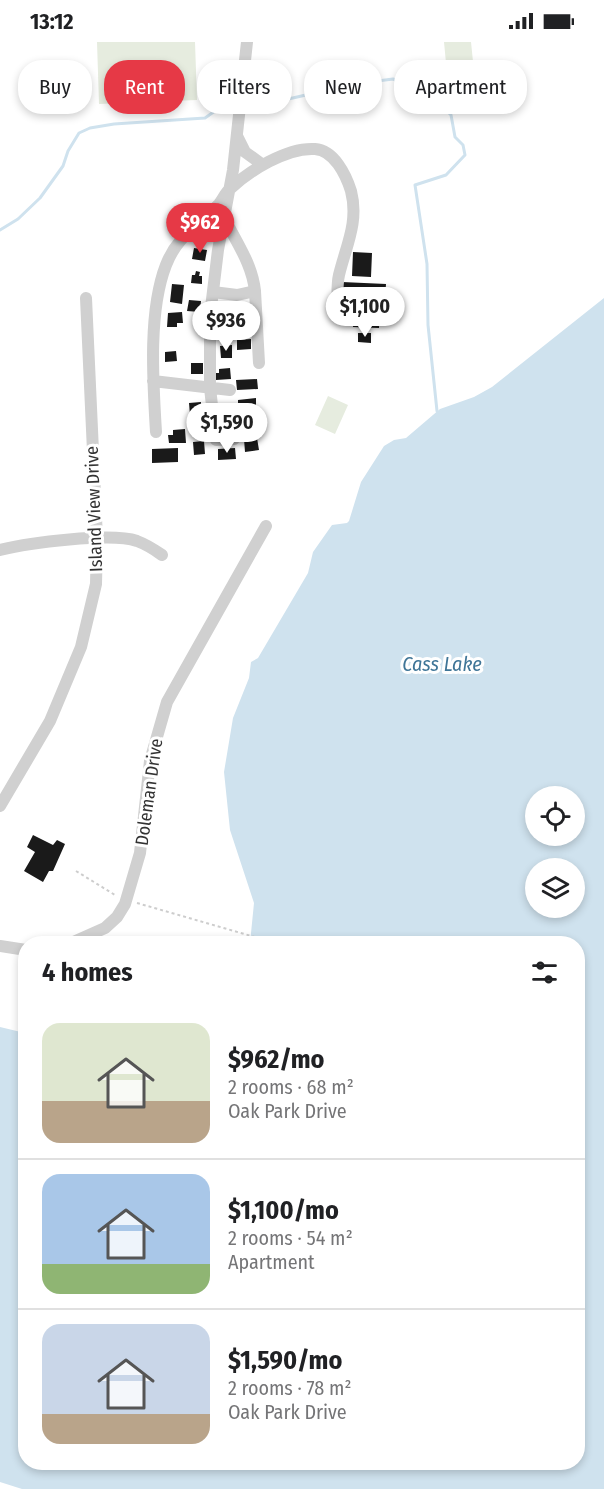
<!DOCTYPE html>
<meta charset="utf-8">
<style>
:root{--surface:#fff;--page:#f6f6f6;--text:#202124;--muted:#757577;--line:#e0e0e0;--accent:#e63946}
body{margin:0;font-family:"Fira Sans Condensed",sans-serif;background:var(--page);color:var(--text);height:100vh;display:flex;flex-direction:column;font-size:22px;white-space:nowrap}
*{box-sizing:border-box;margin:0}
p{font-size:20px;color:var(--muted)}
.icon{flex:none;width:33px;height:33px;fill:none;stroke:currentColor;stroke-width:2;stroke-linecap:round;stroke-linejoin:round}
.map{position:relative;flex:1;overflow:hidden}
.details{position:absolute;left:18px;top:894px;width:567px;height:534px;display:flex;flex-direction:column;background:var(--surface);border-radius:24px;box-shadow:0 3px 9px #0003}
.details>*{flex:none}
.banner{position:absolute;left:18px;top:18px;width:568px;height:54px;display:flex;gap:12px}
.tools{position:absolute;left:525px;top:744px;display:grid;gap:12px}
.tools a{display:grid;place-items:center;width:60px;height:60px;border-radius:50%;background:var(--surface);box-shadow:0 3px 9px #0003;font-size:30px}
.price{position:absolute;translate:-50% -51px;padding:0 14px;border-radius:21px;background:#fff;color:#222;font-size:20px;line-height:39px;filter:drop-shadow(0 2px 3px #0008)}
.price::after{content:'';position:absolute;left:50%;top:36px;width:18px;height:14px;margin-left:-9px;background:inherit;clip-path:polygon(0 0,100% 0,50% 100%)}
.price.on{background:var(--accent);color:#fff}
ul{padding:0;list-style:none}
li{display:flex;align-items:center;gap:18px;height:150px;padding:0 24px}
li+li{border-top:2px solid var(--line)}
li span{display:grid;place-items:center;flex:none;width:168px;height:120px;border-radius:18px;color:#555}
li>.icon{margin-inline-start:auto}
span .icon{width:72px;height:72px;fill:#fffc;stroke-width:1}
li b{font-size:26px}
h2{display:flex;justify-content:space-between;align-items:center;height:72px;padding:0 24px;font-size:26px}
.tag{padding:0 21px;border-radius:24px;background:var(--surface);box-shadow:0 3px 9px #0003;font-size:21px;line-height:54px}
.tag.on{background:var(--accent);color:#fff}
.status{display:flex;justify-content:space-between;align-items:center;height:42px;padding:0 30px;background:var(--surface);direction:ltr}
.status svg{height:16px;fill:currentColor}
.map>svg:first-child{display:block}
</style>
<div class="status"><b>13:12</b><svg viewBox="0 0 49 12"><path d="M0 12V9h3v3zM5 12V6h3v6zM10 12V3h3v9zM15 12V0h3v12zM26 1h20v11H26zM47 4h2v5h-2z"/></svg></div>
<div class="map">
<svg width="604" height="1447" viewBox="0 0 604 1447">
<rect width="100%" height="100%" fill="#fff"/>
<path fill="#e6ecdf" d="M97 0H195L197 58 99 62Z
M444 0H471L475 39 448 42Z
M328 354 348 363 335 392 315 383Z"/>
<path fill="#cfe2ee" fill-rule="evenodd" d="M604 256V1447H22L0 1440V985L25 991 26 1420H578V902L250 901 254 861 230 788 224 730 233 676 249 636 251 620 258 616 308 531 313 510 332 483 347 481 349 479 361 440 384 404 394 398 406 396 440 367 474 355 492 345ZM536 754H574V794H536ZM536 826H574V866H536Z"/>
<g fill="none" stroke-linecap="round" stroke-linejoin="round">
<path stroke="#cfe2ee" stroke-width="3" d="M243 60 284 58 354 42 393 37 428 51 451 73 455 95 463 103 465 113 446 133 415 143 427 222 428 283 437 369
M0 188 18 177 40 156 63 124 68 109 79 91 90 86 114 82 205 76 222 64 236 60"/>
</g>
<path fill="#1a1a1a" d="M194 206 207 208 205 219 192 217Z
M353 210 372 211 371 235 352 234Z
M196 229 200 230 199 234H202V242L191 241 192 233H195Z
M342 240 386 242 385 256H380L379 286 353 285 354 255 342 254Z
M172 242 184 243 182 262 170 260Z
M189 258 201 259 200 270 187 269Z
M227 265V275L217 276 216 266Z
M182 270 183 281H177V285H167L168 271Z
M254 277V287L238 288V284H236L235 278Z
M214 281H226L227 296 211 297Z
M358 291H371V301L358 300Z
M251 297V307L237 308V298Z
M232 303V316H221L220 304Z
M176 309 177 319 165 320V310Z
M191 321H203V332H191Z
M230 326 231 337 216 338V331H219V327Z
M257 337 258 347 237 348 236 338Z
M256 356V368L244 369 243 363H238V358Z
M201 360V369H197V373H190L189 361Z
M229 362 230 376H219L218 363Z
M260 376V388L240 389 239 383H244L243 377Z
M204 382 205 393 192 394 191 384Z
M185 387 186 401H169L168 393H173V388Z
M257 396 259 408 245 410 244 397Z
M204 399 205 412 194 413 193 400Z
M178 406V420L152 421V407Z
M235 406 236 417 218 418V407Z
M33 793 53 803 57 798 65 802 53 829H49L43 840 24 829 35 810 27 805Z"/>
<g fill="none" stroke-linecap="round" stroke-linejoin="round">
<path stroke="#cdcdcd" stroke-width="2" stroke-dasharray="3 3" stroke-linecap="butt" d="M76 829 115 853
M137 861 279 902"/>
<path stroke="#d0d0d0" stroke-width="12" d="M237 94 245 110 263 123
M255 249 259 321
M213 250 237 253 255 249C252 221 236 200 224 175
M153 339 230 348
M156 390C153 340 148 269 166 223 178 192 199 184 219 162 223 157 225 151 230 147 249 129 287 105 315 107 334 108 346 133 351 149 359 180 346 204 339 233 336 246 338 261 338 274
M234 397 216 398 210 346V274L218 208 233 128 247 0
M0 508C28 501 111 490 137 499 145 502 155 508 162 513
M0 764 50 679 81 605 96 542 97 497 86 256
M69 902 105 886 117 875 125 862 140 811 150 719 167 660 266 484
M0 904 26 908"/>
</g>
<g text-anchor="middle" dominant-baseline="central" stroke-width="6" stroke-linejoin="round" paint-order="stroke">
<g font-size="18" fill="#333" stroke="#fff">
<text transform="translate(94 467) rotate(-92)">Island View Drive</text>
<text transform="translate(149 750) rotate(-82)">Doleman Drive</text>
</g>
<g font-size="20" font-style="italic" fill="#3f7597" stroke="#fff">
<text x="442" y="622">Cass Lake</text>
</g>
</g>
</svg>
<div class="tools">
<a><svg class="icon" aria-label="locate" viewBox="0 0 24 24"><circle cx="12" cy="12" r="6"/><path d="M12 2v4M12 18v4M2 12h4M18 12h4"/></svg></a>
<a><svg class="icon" aria-label="layers" viewBox="0 0 24 24"><path d="M12 4l9 5-9 5-9-5zM3 14l9 5 9-5"/></svg></a>
</div>
<b class="price on" style="left:200px;top:212px">$962</b>
<b class="price" style="left:365px;top:296px">$1,100</b>
<b class="price" style="left:226px;top:310px">$936</b>
<b class="price" style="left:227px;top:412px">$1,590</b>
<div class="banner">
<a class="tag">Buy</a>
<a class="tag on">Rent</a>
<a class="tag">Filters</a>
<a class="tag">New</a>
<a class="tag">Apartment</a>
</div>
<section class="details">
<h2>4 homes<svg class="icon" aria-label="filters" viewBox="0 0 24 24"><path d="M4 7h16M4 17h16"/><circle cx="9" cy="7" r="2"/><circle cx="15" cy="17" r="2"/></svg></h2>
<ul>
<li><span style="background:linear-gradient(#dfe7d0 65%,#b9a48a 0)"><svg class="icon" aria-label="home" viewBox="0 0 24 24"><path d="M3 11l9-7 9 7M6 9v11h12V9"/></svg></span><div><b>$962/mo</b><p>2 rooms · 68 m²</p><p>Oak Park Drive</p></div></li>
<li><span style="background:linear-gradient(#a9c7e8 75%,#8fb573 0)"><svg class="icon" aria-label="home" viewBox="0 0 24 24"><path d="M3 11l9-7 9 7M6 9v11h12V9"/></svg></span><div><b>$1,100/mo</b><p>2 rooms · 54 m²</p><p>Apartment</p></div></li>
<li><span style="background:linear-gradient(#c9d6e8 75%,#b9a48a 0)"><svg class="icon" aria-label="home" viewBox="0 0 24 24"><path d="M3 11l9-7 9 7M6 9v11h12V9"/></svg></span><div><b>$1,590/mo</b><p>2 rooms · 78 m²</p><p>Oak Park Drive</p></div></li>
</ul>
</section>
</div>
